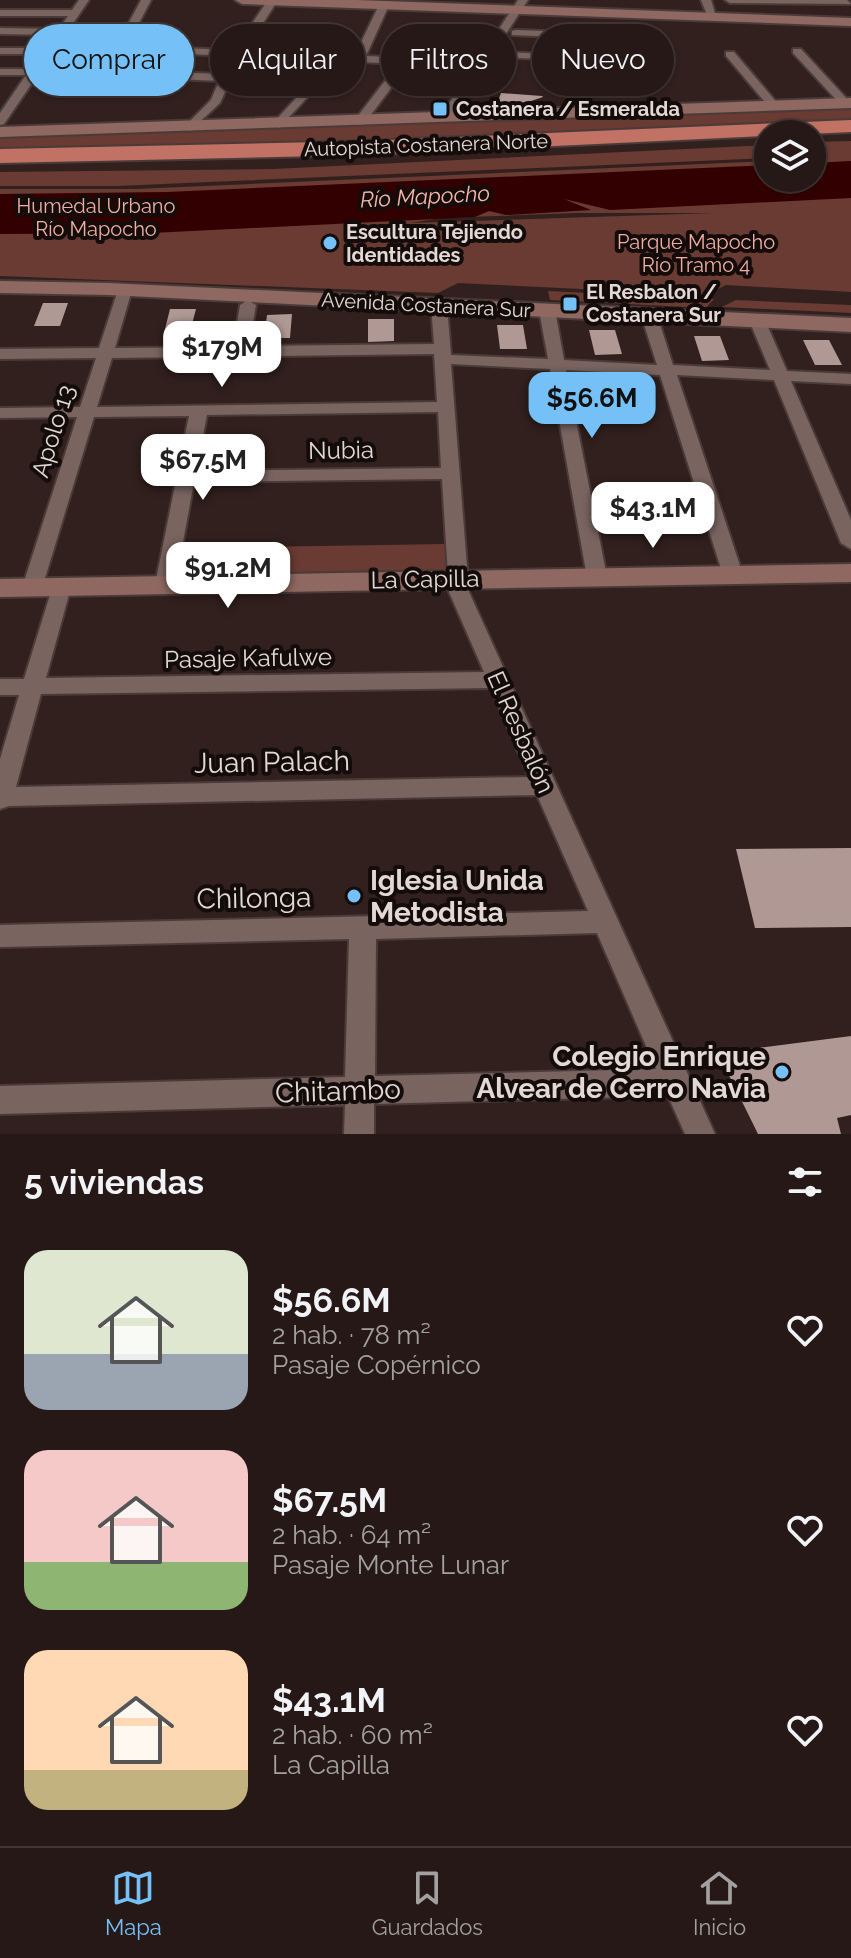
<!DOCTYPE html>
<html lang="es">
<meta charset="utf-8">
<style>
:root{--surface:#251816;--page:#312523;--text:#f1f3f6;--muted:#a3a0a1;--line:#423735;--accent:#75c0f6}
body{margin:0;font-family:Raleway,sans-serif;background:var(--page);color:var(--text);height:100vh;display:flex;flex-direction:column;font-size:30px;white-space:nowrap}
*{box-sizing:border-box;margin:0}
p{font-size:26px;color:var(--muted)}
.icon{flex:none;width:44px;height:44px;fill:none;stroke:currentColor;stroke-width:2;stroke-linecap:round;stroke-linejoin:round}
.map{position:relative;height:1134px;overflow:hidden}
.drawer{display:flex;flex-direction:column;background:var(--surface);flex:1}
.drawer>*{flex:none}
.banner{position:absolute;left:24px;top:24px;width:804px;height:72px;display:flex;gap:16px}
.fabs{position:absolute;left:754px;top:120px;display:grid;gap:16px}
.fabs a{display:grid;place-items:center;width:72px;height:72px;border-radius:50%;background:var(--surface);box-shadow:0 2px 6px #0004,0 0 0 2px var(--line);font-size:40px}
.price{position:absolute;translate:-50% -68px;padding:0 18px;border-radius:16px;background:#fff;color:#222;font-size:26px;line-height:52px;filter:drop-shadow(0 2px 4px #0008)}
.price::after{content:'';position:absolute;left:50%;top:48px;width:24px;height:18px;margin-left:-12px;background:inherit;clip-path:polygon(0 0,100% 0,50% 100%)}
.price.current{background:var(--accent);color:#111}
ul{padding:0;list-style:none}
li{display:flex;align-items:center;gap:24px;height:200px;padding:0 24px}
li span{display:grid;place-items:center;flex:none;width:224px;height:160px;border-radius:24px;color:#555}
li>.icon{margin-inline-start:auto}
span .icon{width:96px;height:96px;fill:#fffc;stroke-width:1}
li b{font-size:34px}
h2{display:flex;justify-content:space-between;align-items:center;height:96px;padding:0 24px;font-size:34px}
.chip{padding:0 28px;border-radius:36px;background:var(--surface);box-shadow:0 2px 6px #0004,0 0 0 2px var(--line);font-size:28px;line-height:72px}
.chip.current{background:var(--accent);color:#111}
.tab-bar{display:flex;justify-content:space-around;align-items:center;height:112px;border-top:2px solid var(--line);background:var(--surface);font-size:22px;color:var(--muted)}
.tab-bar a{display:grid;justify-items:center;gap:4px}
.tab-bar .current{color:var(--accent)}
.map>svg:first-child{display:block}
</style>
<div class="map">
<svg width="851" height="1134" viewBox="0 0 851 1134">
<rect width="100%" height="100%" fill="#31201d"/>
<path fill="#693b32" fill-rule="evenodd" d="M851 107V121L404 140 0 150V136Z
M851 141V292L726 285 706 295 458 283 438 293 0 276V189H136L768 161V178H812V158L815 157H812V142ZM577 213H713L410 223 441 218Z
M768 145V158L117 186H0V172L273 169Z
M548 291 714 299 706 308 550 300Z
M736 300 851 305V313L722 307Z
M446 544 448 572 176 575 181 548Z"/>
<path fill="#320000" d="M851 161V198L610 210 564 199 591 210 506 215 489 211 475 217 152 233 0 234V194L167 192 768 165V178H812V163Z"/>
<path fill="#b09994" d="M501 93 542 96 543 97 513 107H496Z
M43 303H68L60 326H34Z
M170 309H196L190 332 164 333Z
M292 314 290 338H264L267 315Z
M368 319H394V341L368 342Z
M497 325H523L527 349H500Z
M589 330H615L622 354 595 355Z
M694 336H720L729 360 702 361Z
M803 340H829L842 365H815Z
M851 848V927L755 928 736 849Z
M851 1036V1115L837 1118 841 1134H758L718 1053Z"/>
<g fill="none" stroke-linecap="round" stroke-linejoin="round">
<defs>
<path id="street" d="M79 0H89L4 124 0 125V113L26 75H0V69H31L41 54H0V48H45L55 35 0 34V28L59 29 68 16H0V10H72Z
M141 0H151L127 46 234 50 268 0H278L245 51 355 55 379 5 384 2 389 5 366 56 478 61 518 0H528L450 120 440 117 473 67 409 64 364 124 360 125 354 121 398 64 341 61 279 128 273 124 275 121 330 61 241 57 220 103 190 131 184 127 211 100 219 81 88 75 83 72 88 69 222 74 231 56 104 50V46L117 45Z
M701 0H711L717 20H709Z
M725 0H847L851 4 730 3Z
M516 30 655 35 660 38 655 41 512 35V31Z
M793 49H801L849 101V105H841L793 53Z
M502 52 648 58 653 61 648 64 498 57 497 55Z
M726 52H734L778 104V108H770L726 56Z
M125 286 132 290 115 348 233 347 240 305 248 300 256 305 249 346 434 344 431 305 439 300 447 305 451 355 548 359 539 310 547 305 555 310 564 360 657 365 641 315 649 310 657 315 673 365 770 370 749 320 757 315 765 320 787 371 851 374V384L791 381 851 520V549L841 543 774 380 677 375 743 575 733 582 723 575 660 375 566 370 607 577 597 584 587 577 550 369 451 364 469 592 715 1134H685L668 1096 374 1104V1134H344L345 1105 0 1114V1086L345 1077 349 939 0 947V925L588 911 537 795 9 806 0 809V759L19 695H0V679H24L54 582 61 580 71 587 46 678 484 672 449 592 442 479 194 482 175 585 165 592 158 590 155 585 189 416 94 417 42 588 39 593H25L22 588 77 417 0 418V408L80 407 96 358 0 359V349L99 348 118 290ZM434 354 437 402 97 407 112 358ZM438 412 441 468 196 471 207 415ZM491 688 529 777 16 787 41 694ZM597 933 656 1069 375 1076 376 939Z"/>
<path id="secondary" d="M235 0H356L851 18V26L242 4Z
M851 98V108L0 137V127Z
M0 281 109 283 851 318V332L109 295 0 293Z
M851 564V582L0 597V579Z"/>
<path id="highway" d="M851 120V132L365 155 0 163V149L365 141Z"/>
</defs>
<use href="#street" stroke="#4a3b39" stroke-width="4"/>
<use href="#secondary" stroke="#4a3b39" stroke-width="4"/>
<use href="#highway" stroke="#4a3b39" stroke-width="4"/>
<use href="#street" fill="#796460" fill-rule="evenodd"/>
<use href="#secondary" fill="#8f6861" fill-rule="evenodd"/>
<use href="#highway" fill="#c17264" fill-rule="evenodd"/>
</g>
<g fill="#75c0f6" stroke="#140c0a" stroke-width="3">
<rect x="432" y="101" width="16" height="16" rx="4"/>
<circle cx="330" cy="243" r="8"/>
<rect x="562" y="296" width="16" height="16" rx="4"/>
<circle cx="354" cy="896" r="8"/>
<circle cx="782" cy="1072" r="8"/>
</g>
<g text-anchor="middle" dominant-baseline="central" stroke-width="8" stroke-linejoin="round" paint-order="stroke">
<g font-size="20" font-weight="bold" fill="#e4d8d6" stroke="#140c0a" text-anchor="start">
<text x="456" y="109">Costanera / Esmeralda</text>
<text x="346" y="232">Escultura Tejiendo<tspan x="346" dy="23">Identidades</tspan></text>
<text x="586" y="292">El Resbalon /<tspan x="586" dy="23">Costanera Sur</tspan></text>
</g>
<g font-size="20" fill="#e4d8d6" stroke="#140c0a">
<text transform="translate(426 145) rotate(-2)">Autopista Costanera Norte</text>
<text transform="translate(426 305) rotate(3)">Avenida Costanera Sur</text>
</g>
<g font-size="20" fill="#f1afa3" stroke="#140c0a">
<text x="96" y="206">Humedal Urbano<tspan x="96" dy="23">Río Mapocho</tspan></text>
<text x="696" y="242">Parque Mapocho<tspan x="696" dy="23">Río Tramo 4</tspan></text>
</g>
<g font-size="22" font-style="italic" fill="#f8b6a9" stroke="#140c0a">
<text transform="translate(425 196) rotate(-3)">Río Mapocho</text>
</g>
<g font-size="24" fill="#e4d8d6" stroke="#140c0a">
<text transform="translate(53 431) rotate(-73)">Apolo 13</text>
<text transform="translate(341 450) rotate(-1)">Nubia</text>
<text transform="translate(425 579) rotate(-1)">La Capilla</text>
<text transform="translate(248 658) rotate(-1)">Pasaje Kafulwe</text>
<text transform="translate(521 732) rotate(66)">El Resbalón</text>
</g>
<g font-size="28" fill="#e4d8d6" stroke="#140c0a">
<text transform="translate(272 762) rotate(-1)">Juan Palach</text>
<text transform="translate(254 898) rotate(-1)">Chilonga</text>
<text transform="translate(338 1091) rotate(-2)">Chitambo</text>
</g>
<g font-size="28" font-weight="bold" fill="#e4d8d6" stroke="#140c0a" text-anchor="start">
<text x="370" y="880">Iglesia Unida<tspan x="370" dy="32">Metodista</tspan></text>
<text x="766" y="1056" text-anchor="end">Colegio Enrique<tspan x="766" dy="32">Alvear de Cerro Navia</tspan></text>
</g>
</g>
</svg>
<div class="fabs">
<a><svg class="icon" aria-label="layers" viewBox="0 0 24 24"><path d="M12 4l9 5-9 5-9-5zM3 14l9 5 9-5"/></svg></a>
</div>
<b class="price" style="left:222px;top:389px">$179M</b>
<b class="price current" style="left:592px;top:440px">$56.6M</b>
<b class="price" style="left:203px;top:502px">$67.5M</b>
<b class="price" style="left:653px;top:550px">$43.1M</b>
<b class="price" style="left:228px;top:610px">$91.2M</b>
<div class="banner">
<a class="chip current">Comprar</a>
<a class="chip">Alquilar</a>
<a class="chip">Filtros</a>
<a class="chip">Nuevo</a>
</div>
</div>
<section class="drawer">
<h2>5 viviendas<svg class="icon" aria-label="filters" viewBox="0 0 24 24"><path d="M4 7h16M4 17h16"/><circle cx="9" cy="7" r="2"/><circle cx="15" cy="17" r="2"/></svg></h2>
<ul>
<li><span style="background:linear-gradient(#dfe7d0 65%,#9aa5b1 0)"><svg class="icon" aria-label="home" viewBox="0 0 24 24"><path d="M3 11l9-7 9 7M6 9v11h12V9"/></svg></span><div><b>$56.6M</b><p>2 hab. · 78 m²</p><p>Pasaje Copérnico</p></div><svg class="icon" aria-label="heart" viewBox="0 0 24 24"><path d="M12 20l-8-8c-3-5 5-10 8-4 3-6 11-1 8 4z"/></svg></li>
<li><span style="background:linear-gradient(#f6c9c9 70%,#8fb573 0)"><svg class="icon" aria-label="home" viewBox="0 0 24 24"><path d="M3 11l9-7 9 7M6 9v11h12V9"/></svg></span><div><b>$67.5M</b><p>2 hab. · 64 m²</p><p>Pasaje Monte Lunar</p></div><svg class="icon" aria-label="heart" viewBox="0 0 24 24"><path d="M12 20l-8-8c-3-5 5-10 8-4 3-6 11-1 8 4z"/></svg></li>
<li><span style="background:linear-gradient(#ffd9b3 75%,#c2b280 0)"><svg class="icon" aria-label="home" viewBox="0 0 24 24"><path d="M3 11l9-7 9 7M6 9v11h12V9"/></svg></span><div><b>$43.1M</b><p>2 hab. · 60 m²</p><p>La Capilla</p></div><svg class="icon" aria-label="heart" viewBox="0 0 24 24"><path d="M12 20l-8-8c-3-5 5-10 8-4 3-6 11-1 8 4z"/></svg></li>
</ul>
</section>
<nav class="tab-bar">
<a class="current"><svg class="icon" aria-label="map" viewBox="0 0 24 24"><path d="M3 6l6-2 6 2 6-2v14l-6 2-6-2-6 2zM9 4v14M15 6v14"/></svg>Mapa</a>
<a><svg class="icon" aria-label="saved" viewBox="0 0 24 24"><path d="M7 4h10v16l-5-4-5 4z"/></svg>Guardados</a>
<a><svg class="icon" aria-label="home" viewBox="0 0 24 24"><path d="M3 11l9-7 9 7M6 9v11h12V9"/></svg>Inicio</a>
</nav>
